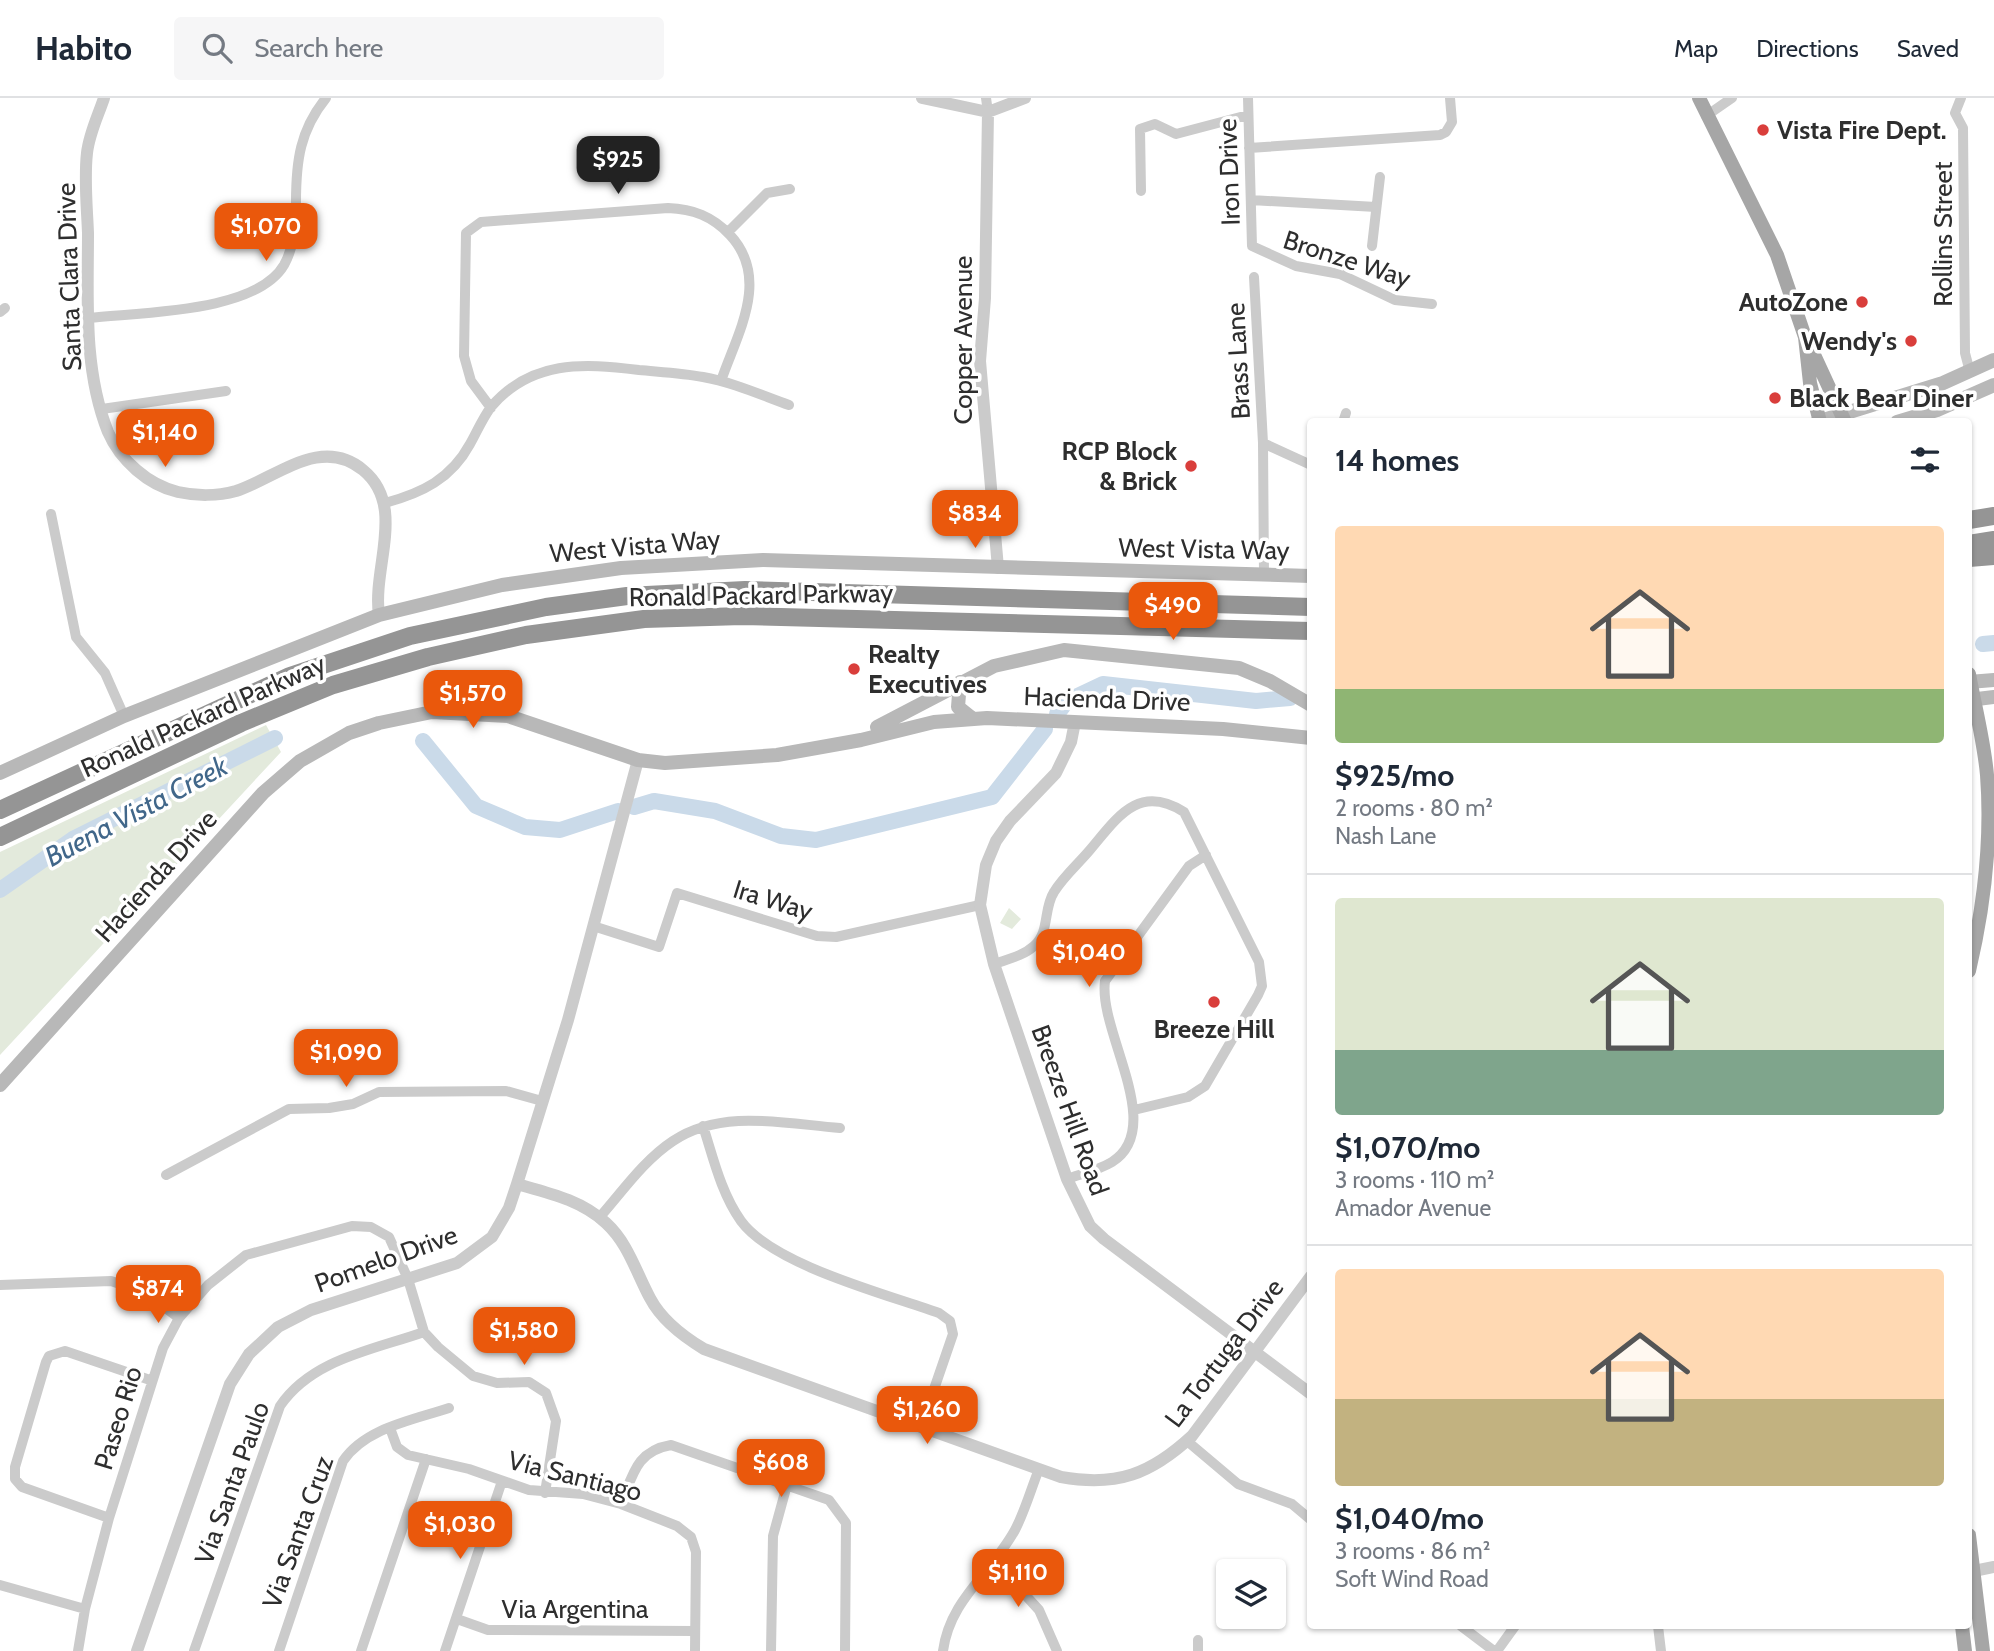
<!DOCTYPE html>
<meta charset="utf-8">
<style>
:root{--surface:#fff;--page:#f6f6f7;--text:#1f2937;--muted:#747a83;--line:#e0e1e3;--accent:#ea580c}
body{margin:0;font-family:Cabin,sans-serif;background:var(--page);color:var(--text);height:100vh;display:flex;flex-direction:column;font-size:26px;white-space:nowrap}
*{box-sizing:border-box;margin:0}
p{font-size:23px;color:var(--muted)}
.icon{flex:none;width:38px;height:38px;fill:none;stroke:currentColor;stroke-width:2;stroke-linecap:round;stroke-linejoin:round}
.map{position:relative;flex:1;overflow:hidden}
.sheet{position:absolute;left:1307px;top:320px;width:665px;height:1211px;display:flex;flex-direction:column;background:var(--surface);border-radius:7px;box-shadow:0 2px 5px #0004}
.sheet>*{flex:none}
.fabs{position:absolute;left:1216px;top:1461px;display:grid;gap:14px}
.fabs a{display:grid;place-items:center;width:70px;height:70px;border-radius:7px;background:var(--surface);box-shadow:0 2px 5px #0004;font-size:35px}
.price{position:absolute;translate:-50% -60px;padding:0 16px;border-radius:14px;background:var(--accent);color:#fff;font-size:23px;line-height:46px;filter:drop-shadow(0 2px 4px #0008)}
.price::after{content:'';position:absolute;left:50%;top:42px;width:21px;height:16px;margin-left:-10px;background:inherit;clip-path:polygon(0 0,100% 0,50% 100%)}
.price.current{background:#222;color:#fff}
ul{padding:0;list-style:none}
li{display:grid;align-content:center;gap:14px;height:371px;padding:0 28px}
li+li{border-top:2px solid var(--line)}
li span{display:grid;place-items:center;height:217px;border-radius:7px;color:#555}
li>.icon{margin-inline-start:auto}
span .icon{width:126px;height:126px;fill:#fffc;stroke-width:1}
li b{font-size:30px}
h2{display:flex;justify-content:space-between;align-items:center;height:84px;padding:0 28px;font-size:30px}
header{display:flex;align-items:center;gap:42px;box-sizing:border-box;height:98px;padding:0 35px;background:var(--surface);border-bottom:2px solid var(--line)}
header strong{font-size:33px}
nav{display:flex;gap:38px;margin-inline-start:auto;font-size:24px}
.search{width:490px;height:63px;background:var(--page);display:flex;align-items:center;gap:18px;box-sizing:border-box;padding:0 24px;border-radius:7px;color:var(--muted);font-size:26px}
.map>svg:first-child{display:block}
</style>
<header>
<strong>Habito</strong>
<div class="search"><svg class="icon" aria-label="search" viewBox="0 0 24 24"><circle cx="10" cy="10" r="6"/><path d="M15 15l6 6"/></svg>Search here</div>
<nav><a>Map</a><a>Directions</a><a>Saved</a></nav>
</header>
<div class="map">
<svg width="1994" height="1553" viewBox="0 0 1994 1553">
<rect width="100%" height="100%" fill="#fff"/>
<path fill="#e3eadc" d="M266 627 281 654 0 957V754Z
M1009 810 1021 821 1012 831 1000 825Z"/>
<g fill="none" stroke-linecap="round" stroke-linejoin="round">
<path stroke="#cadae9" stroke-width="16" d="M1983 546 1994 545
M1057 616 1067 603 1103 586 1256 603 1290 600
M423 643 476 708 525 729 560 732 618 713
M634 709 654 703 715 713 781 738 816 742 992 699 1045 631
M0 792 73 741 275 640"/>
<path stroke="#cbcbcb" stroke-width="10" d="M986 0 988 14
M1248 0 1252 148 1296 168 1340 176 1395 202 1432 206
M1961 0 1955 15 1963 30 1965 255 1970 274
M1706 18 1732 0
M1249 50 1440 37 1446 34 1452 24 1450 0
M1141 93 1140 31 1155 26 1176 36 1248 17
M1251 102 1376 109
M728 134 767 95 790 91
M1372 148 1380 79
M1254 179 1263 345 1264 478
M0 214 5 210
M89 220C140 214 256 215 284 167 295 147 296 126 296 104 296 63 300 32 326 0
M491 310 471 283 464 258 466 135 481 124 668 110C693 111 712 118 730 137 771 181 737 236 721 283
M102 311 226 293
M1343 324 1346 315
M1263 345 1311 367
M385 405C422 395 451 381 470 346 477 334 482 321 491 309 531 262 583 265 639 272 660 274 682 275 703 279 732 284 761 297 789 307
M51 416 76 539 105 575 124 618
M593 828 659 849 677 795 817 838 836 839 980 807
M994 866C1008 861 1023 858 1034 848 1050 834 1043 811 1054 794 1063 779 1078 766 1089 753 1117 720 1138 685 1184 714L1259 864 1262 888 1258 897 1205 988 1188 999 1134 1012
M703 1028C713 1059 721 1095 741 1123 773 1167 886 1196 939 1215L950 1223 953 1236 921 1329
M166 1077 289 1011 329 1010 353 1006 379 994 506 993 542 1003
M1067 1081C1081 1076 1099 1072 1112 1064 1167 1029 1098 934 1105 883L1189 768 1206 757
M599 1120C622 1094 644 1062 673 1043 722 1010 786 1026 840 1030
M0 1187 111 1183 144 1194 179 1220
M390 1330 397 1349 408 1357 469 1371 529 1392 583 1396 621 1406 677 1428 691 1439 696 1454 695 1553
M1187 1343 1238 1386 1292 1406 1311 1422
M621 1406C633 1377 636 1353 671 1347L829 1402 846 1425 845 1553
M109 1420 22 1389 15 1381V1369L46 1264 49 1258 65 1253 150 1282
M994 1463 1039 1512 1057 1553
M0 1487 85 1511
M457 1521 488 1532 695 1533
M1461 1528 1494 1553
M1658 1528 1661 1553
M1198 1542V1553
M78 1553 85 1511 109 1420 163 1250 179 1220 208 1187 246 1157 352 1128 371 1129 389 1139 408 1181 424 1234 438 1249 473 1278 497 1285 529 1284 546 1295 556 1323 545 1395
M194 1553 280 1308C312 1261 373 1252 424 1234
M279 1553 343 1363C365 1330 413 1322 449 1310
M361 1553 426 1361
M445 1553 502 1383
M771 1553 773 1438 787 1387
M943 1553C950 1501 991 1476 1015 1432 1025 1413 1031 1391 1039 1371
M1497 1553 1515 1528"/>
<path stroke="#cbcbcb" stroke-width="12" d="M104 0C98 18 89 36 87 55 84 81 87 109 88 135 88 201 83 271 108 334 120 362 148 387 178 394 196 398 218 398 236 393 276 380 321 337 363 372 407 408 372 469 379 517
M922 0 988 14 1025 0
M988 14 985 200 980 263 998 470
M1075 624 1071 644 1056 675 1010 723 996 743 986 767 980 807 994 866 1067 1081 1090 1128 1104 1141 1311 1296
M517 1086C549 1095 581 1102 606 1125 628 1145 636 1174 650 1200 661 1221 684 1239 704 1251L1061 1379C1117 1389 1151 1376 1192 1338L1311 1178
M1969 1474 1994 1469
M137 1553 230 1286 249 1256 278 1229 311 1212 457 1165 492 1139 509 1110 517 1086 568 922 638 662"/>
<path stroke="#b8b8b8" stroke-width="14" d="M1817 324 1943 285 1994 262
M1897 324 1937 312 1994 287
M960 584 958 609 973 621
M1969 584 1994 582
M1969 602 1994 599
M877 629 994 568 1064 552 1239 570 1270 583 1311 607
M0 675 124 618 379 517 502 487 621 470 763 462 1311 478
M0 987 263 695 300 663 349 635 379 625 432 614 508 618 638 662 665 665 777 657 861 642 934 624 987 620 1223 631 1311 640"/>
<path stroke="#a6a6a6" stroke-width="14" d="M1699 0 1777 157 1805 239 1810 285 1820 324
M1809 246 1845 324
M1969 576C1975 609 1984 643 1987 677 1992 743 1984 809 1969 873
M1969 1437 1983 1553
M1962 1528 1965 1553"/>
<path stroke="#959595" stroke-width="18" d="M1969 422 1994 418
M1969 446 1994 442
M1969 460 1994 458
M0 712 290 578 410 538 546 509 627 498 745 492 1311 509
M0 739 241 625 333 587 428 559 526 537 644 521 742 518 1311 533"/>
</g>
<g fill="#d93e3b" stroke="#fff" stroke-width="2.5">
<circle cx="1763" cy="32" r="7"/>
<circle cx="1862" cy="204" r="7"/>
<circle cx="1911" cy="243" r="7"/>
<circle cx="1775" cy="300" r="7"/>
<circle cx="1191" cy="368" r="7"/>
<circle cx="854" cy="571" r="7"/>
<circle cx="1214" cy="904" r="7"/>
</g>
<g text-anchor="middle" dominant-baseline="central" stroke-width="7" stroke-linejoin="round" paint-order="stroke">
<g font-size="26" font-weight="bold" fill="#2e2e2e" stroke="#fff" text-anchor="start">
<text x="1777" y="32">Vista Fire Dept.</text>
<text x="1848" y="204" text-anchor="end">AutoZone</text>
<text x="1897" y="243" text-anchor="end">Wendy's</text>
<text x="1789" y="300">Black Bear Diner</text>
<text x="1177" y="353" text-anchor="end">RCP Block<tspan x="1177" dy="30">&amp; Brick</tspan></text>
<text x="868" y="556">Realty<tspan x="868" dy="30">Executives</tspan></text>
<text x="1214" y="931" text-anchor="middle">Breeze Hill</text>
</g>
<g font-size="26" fill="#2e2e2e" stroke="#fff">
<text transform="translate(1229 74) rotate(-92)">Iron Drive</text>
<text transform="translate(1943 136) rotate(-90)">Rollins Street</text>
<text transform="translate(1347 161) rotate(18)">Bronze Way</text>
<text transform="translate(69 179) rotate(-92)">Santa Clara Drive</text>
<text transform="translate(963 242) rotate(-90)">Copper Avenue</text>
<text transform="translate(1238 263) rotate(-93)">Brass Lane</text>
<text transform="translate(635 448) rotate(-5)">West Vista Way</text>
<text transform="translate(1204 451) rotate(1)">West Vista Way</text>
<text transform="translate(761 497) rotate(-1)">Ronald Packard Parkway</text>
<text transform="translate(1107 601) rotate(2)">Hacienda Drive</text>
<text transform="translate(203 618) rotate(-24)">Ronald Packard Parkway</text>
<text transform="translate(156 778) rotate(-48)">Hacienda Drive</text>
<text transform="translate(773 802) rotate(17)">Ira Way</text>
<text transform="translate(1070 1012) rotate(70)">Breeze Hill Road</text>
<text transform="translate(386 1161) rotate(-20)">Pomelo Drive</text>
<text transform="translate(1224 1255) rotate(-53)">La Tortuga Drive</text>
<text transform="translate(118 1320) rotate(-73)">Paseo Rio</text>
<text transform="translate(575 1378) rotate(14)">Via Santiago</text>
<text transform="translate(232 1385) rotate(-70)">Via Santa Paulo</text>
<text transform="translate(298 1434) rotate(-70)">Via Santa Cruz</text>
<text x="575" y="1511">Via Argentina</text>
</g>
<g font-size="28" font-style="italic" fill="#41678a" stroke="#fff">
<text transform="translate(136 713) rotate(-28)">Buena Vista Creek</text>
</g>
</g>
</svg>
<div class="fabs">
<a><svg class="icon" aria-label="layers" viewBox="0 0 24 24"><path d="M12 4l9 5-9 5-9-5zM3 14l9 5 9-5"/></svg></a>
</div>
<b class="price current" style="left:618px;top:98px">$925</b>
<b class="price" style="left:266px;top:165px">$1,070</b>
<b class="price" style="left:165px;top:371px">$1,140</b>
<b class="price" style="left:975px;top:452px">$834</b>
<b class="price" style="left:1173px;top:544px">$490</b>
<b class="price" style="left:473px;top:632px">$1,570</b>
<b class="price" style="left:1089px;top:891px">$1,040</b>
<b class="price" style="left:346px;top:991px">$1,090</b>
<b class="price" style="left:158px;top:1227px">$874</b>
<b class="price" style="left:524px;top:1269px">$1,580</b>
<b class="price" style="left:927px;top:1348px">$1,260</b>
<b class="price" style="left:781px;top:1401px">$608</b>
<b class="price" style="left:460px;top:1463px">$1,030</b>
<b class="price" style="left:1018px;top:1511px">$1,110</b>
<section class="sheet">
<h2>14 homes<svg class="icon" aria-label="filters" viewBox="0 0 24 24"><path d="M4 7h16M4 17h16"/><circle cx="9" cy="7" r="2"/><circle cx="15" cy="17" r="2"/></svg></h2>
<ul>
<li><span style="background:linear-gradient(#ffd9b3 75%,#8fb573 0)"><svg class="icon" aria-label="home" viewBox="0 0 24 24"><path d="M3 11l9-7 9 7M6 9v11h12V9"/></svg></span><div><b>$925/mo</b><p>2 rooms · 80 m²</p><p>Nash Lane</p></div></li>
<li><span style="background:linear-gradient(#dfe7d0 70%,#7fa58c 0)"><svg class="icon" aria-label="home" viewBox="0 0 24 24"><path d="M3 11l9-7 9 7M6 9v11h12V9"/></svg></span><div><b>$1,070/mo</b><p>3 rooms · 110 m²</p><p>Amador Avenue</p></div></li>
<li><span style="background:linear-gradient(#ffd9b3 60%,#c2b280 0)"><svg class="icon" aria-label="home" viewBox="0 0 24 24"><path d="M3 11l9-7 9 7M6 9v11h12V9"/></svg></span><div><b>$1,040/mo</b><p>3 rooms · 86 m²</p><p>Soft Wind Road</p></div></li>
</ul>
</section>
</div>
